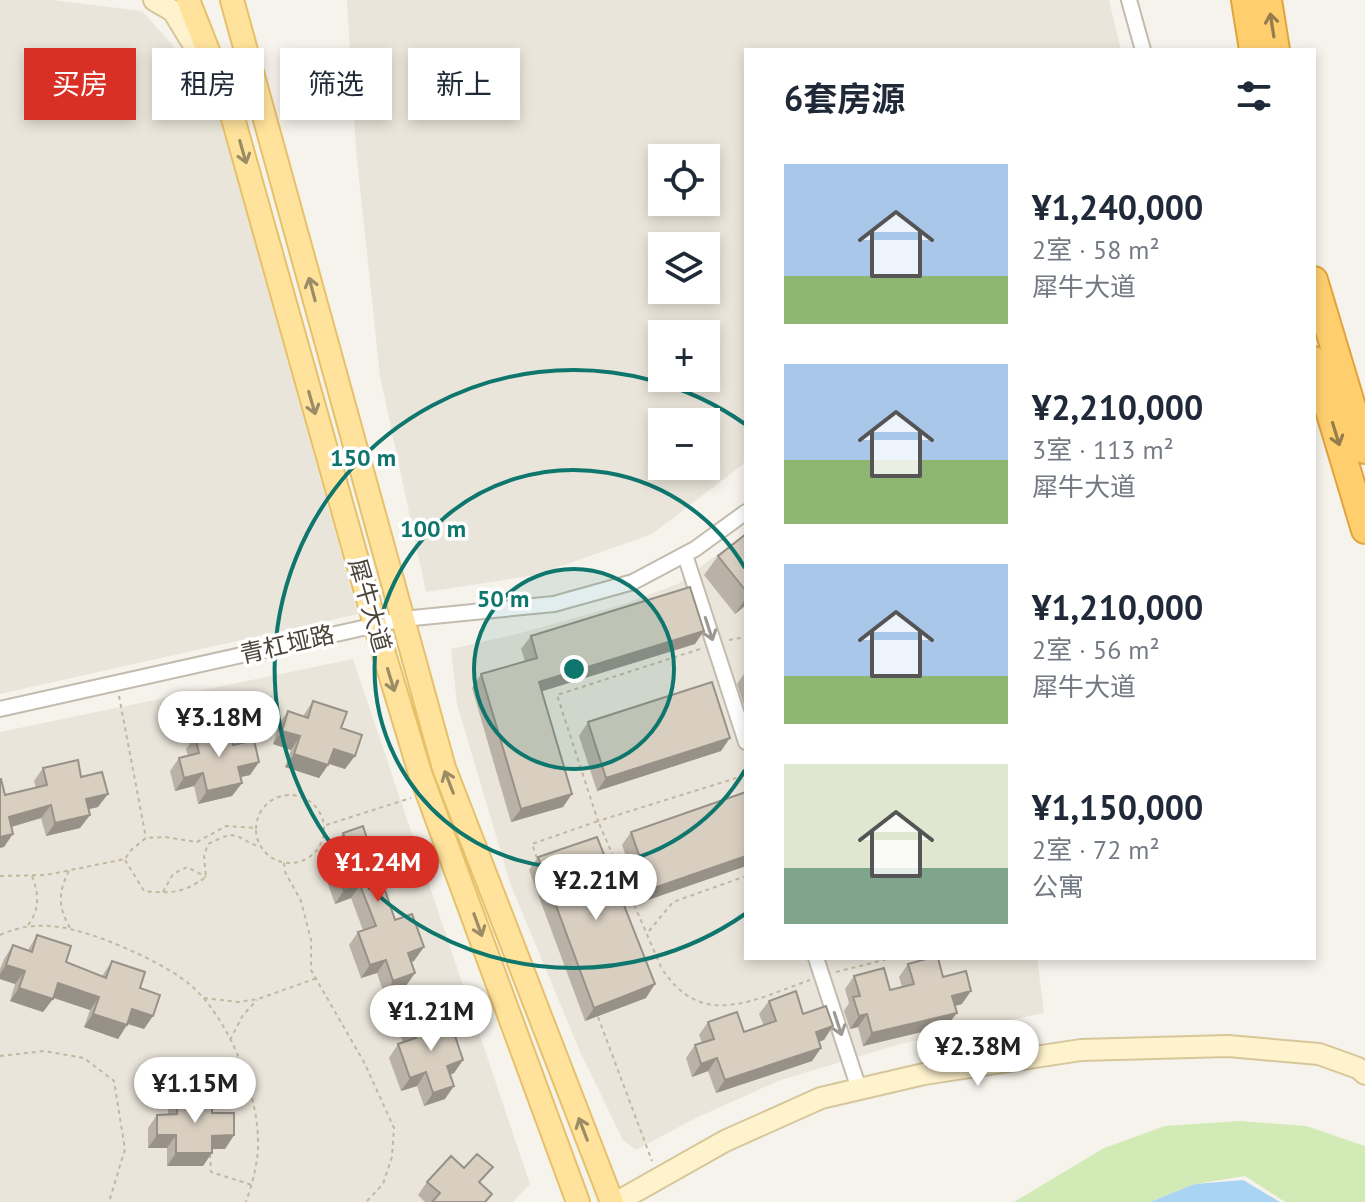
<!DOCTYPE html>
<html lang="zh">
<meta charset="utf-8">
<style>
:root{--surface:#fff;--page:#f6f6f7;--text:#1f2937;--muted:#747a83;--accent:#d93025}
body{margin:0;font-family:"PT Sans","Noto Sans SC",sans-serif;background:var(--page);color:var(--text);height:100vh;display:flex;flex-direction:column;font-size:30px;white-space:nowrap}
*{box-sizing:border-box;margin:0}
p{font-size:26px;color:var(--muted)}
.icon{flex:none;width:44px;height:44px;fill:none;stroke:currentColor;stroke-width:2;stroke-linecap:round;stroke-linejoin:round}
.map{position:relative;flex:1;overflow:hidden}
.details{position:absolute;left:744px;top:48px;width:572px;height:912px;display:flex;flex-direction:column;background:var(--surface);border-radius:0px;box-shadow:0 4px 12px #0003}
.details>*{flex:none}
.banner{position:absolute;left:24px;top:48px;width:600px;height:72px;display:flex;gap:16px}
.fabs{position:absolute;left:648px;top:144px;display:grid;gap:16px}
.fabs a{display:grid;place-items:center;width:72px;height:72px;border-radius:0px;background:var(--surface);box-shadow:0 4px 12px #0003;font-size:40px}
.price{position:absolute;translate:-50% -68px;padding:0 18px;border-radius:28px;background:#fff;color:#222;font-size:26px;line-height:52px;filter:drop-shadow(0 2px 4px #0008)}
.price::after{content:'';position:absolute;left:50%;top:48px;width:24px;height:18px;margin-left:-12px;background:inherit;clip-path:polygon(0 0,100% 0,50% 100%)}
.price.selected{background:var(--accent);color:#fff}
ul{padding:0;list-style:none}
li{display:flex;align-items:center;gap:24px;height:200px;padding:0 40px}
li span{display:grid;place-items:center;flex:none;width:224px;height:160px;border-radius:0px;color:#555}
li>.icon{margin-inline-start:auto}
span .icon{width:96px;height:96px;fill:#fffc;stroke-width:1}
li b{font-size:34px}
h2{display:flex;justify-content:space-between;align-items:center;height:96px;padding:0 40px;font-size:34px}
.chip{padding:0 28px;border-radius:0px;background:var(--surface);box-shadow:0 4px 12px #0003;font-size:28px;line-height:72px}
.chip.selected{background:var(--accent);color:#fff}
.map>svg:first-child{display:block}
</style>
<div class="map">
<svg width="1365" height="1202" viewBox="0 0 1365 1202">
<rect width="100%" height="100%" fill="#f6f3ec"/>
<path fill="#eae5da" fill-rule="evenodd" d="M0 0H52L142 11 212 89 358 614 0 694Z
M347 0H1109L1121 50H746V462L652 534 536 575 426 592 380 376 356 150ZM662 158H706V202H662ZM662 246H706V290H662ZM706 334V378H662V334ZM662 422H706V466H662Z
M746 533V958H1037L1044 1013 900 1044 778 1081 696 1118 636 1150 623 1140 581 1054 510 883 457 704 451 649 517 634 624 604 678 584Z
M353 659 530 1184 513 1202H0V732Z"/>
<path fill="#d2eab5" d="M1240 1121 1306 1126 1365 1146V1202H1285L1245 1176 1195 1184 1150 1202H1014L1104 1148 1165 1126Z"/>
<path fill="#a9d4f2" d="M1243 1180 1280 1202H1150L1195 1184Z"/>
<g fill="none" stroke-linecap="round" stroke-linejoin="round">
<defs>
<path id="street" d="M1129 0 1143 50
M685 555 746 742
M0 709 403 619 554 604 633 582 695 549 746 512
M816 958 859 1089"/>
<path id="secondary" d="M154 0 173 11 207 67
M617 1202 725 1141 821 1098 924 1074 1081 1050 1228 1046 1319 1054 1358 1068 1365 1074"/>
<path id="primary" d="M188 0 229 104 375 624 420 773 578 1202
M232 0 444 768 612 1202"/>
<path id="highway" d="M1245 0 1253 50
M1268 0 1276 50
M1314 280 1365 450
M1314 360 1365 530"/>
</defs>
<use href="#street" stroke="#c2bbae" stroke-width="18"/>
<use href="#secondary" stroke="#d6c79b" stroke-width="24"/>
<use href="#primary" stroke="#e6c16a" stroke-width="26"/>
<use href="#highway" stroke="#e0a43c" stroke-width="30"/>
<path stroke="#c4b79f" stroke-width="2" stroke-dasharray="4 4" stroke-linecap="butt" d="M729 640 746 637
M700 649 557 695 598 821 746 775
M119 696 146 838
M256 829a34 34 0 1 1 68 0a34 34 0 1 1-68 0Z
M326 825 411 798
M537 858 532 844 598 821 661 967C701 1031 753 1000 810 980
M125 860 144 891C172 894 183 893 206 877L204 856 208 844C240 828 233 837 260 847
M284 863 285 872 301 901 311 940V970L365 1064 394 1128 392 1157 383 1184 366 1202
M69 871C58 892 58 907 70 928
M0 876 46 875 125 859 131 850 146 838 165 837 197 842 226 826 255 828
M163 892 173 874 187 867 206 877
M28 925C40 909 39 895 32 876
M649 931 673 902 746 876
M0 935C38 918 69 927 106 940 133 951 165 965 188 983 229 1016 260 1096 258 1148 257 1167 252 1184 246 1202
M836 972 892 958
M204 998 238 1002 258 999 317 978
M598 1017 652 1161
M230 1040 243 1015 257 1000
M0 1056 44 1051 84 1058 114 1081 125 1149 109 1202
M210 1154 211 1172 252 1185"/>
<use href="#street" stroke="#fff" stroke-width="14"/>
<use href="#secondary" stroke="#fff3cd" stroke-width="20"/>
<use href="#primary" stroke="#ffe39c" stroke-width="22"/>
<use href="#highway" stroke="#ffcf6e" stroke-width="26"/>
</g>
<path fill="#bab2a6" d="M746 534V605L735 614 704 575 718 556Z
M531 636 695 644 542 691 563 807 511 822 472 688 481 674 525 661 521 649Z
M746 671V711L737 684Z
M313 701 341 728 345 769 329 764 319 778 285 767 291 750 273 744 279 724 288 711 303 716Z
M588 722 721 751 597 791 579 736Z
M195 736 233 745 259 762 250 775 240 777 242 783 232 796 198 804 194 786 175 791 170 771 179 758 188 756 186 749Z
M43 768 81 777 98 807 88 809 90 815 80 828 46 836 41 818 12 827 4 847 5 795 36 788 34 781Z
M746 792V866L642 902 622 845 631 832Z
M343 833 369 845 388 886 384 887 395 920 414 961 411 962 415 973 405 987 384 994 377 973 361 978 349 945 358 932 363 930 351 898 335 904 323 870 332 857 337 855 334 846Z
M538 857 646 998 585 1021 529 870Z
M37 935 66 962 102 976 112 961 140 988 144 1029 127 1024 118 1039 84 1027 90 1010 53 998 43 1012 10 1001 15 984 0 979V969L4 959 13 945 28 950Z
M908 964 943 977 962 1004 955 1006 947 1026 863 1046 858 1027 850 1029 844 1011 849 1003 845 989 854 976 890 990 902 987 899 977Z
M769 1001 803 1014 824 1040 819 1041 821 1048 812 1061 716 1093 708 1071 692 1077 686 1058 695 1045 702 1043 699 1035 708 1022 744 1032 764 1026 759 1014Z
M409 1020 435 1033 463 1060 454 1073 450 1075 445 1099 424 1106 417 1086 401 1091 389 1058 398 1044 403 1043 400 1033Z
M177 1097 212 1113 234 1135 225 1149H212L203 1166H167V1148H148V1128L157 1115H168V1110Z
M427 1182 480 1183 492 1194 486 1202H425L418 1195Z"/>
<path fill="#979187" d="M746 598V605L735 614Z
M704 631 695 644 530 695 539 682Z
M282 731 300 736 291 750 273 744Z
M730 738 721 751 597 791 606 778Z
M334 749 355 756 345 769 324 762Z
M294 754 328 765 319 778 285 767Z
M259 762 250 775 228 780 238 767Z
M203 773 194 786 175 791 184 778Z
M242 783 232 796 198 804 207 791Z
M108 794 98 807 77 812 86 799Z
M572 794 563 807 511 822 521 809Z
M51 805 41 818 0 830 9 817Z
M90 815 80 828 46 836 55 823Z
M13 834 4 847 0 848V837Z
M746 856V866L642 902 651 889Z
M398 873 388 886 372 892 381 878Z
M360 885 351 898 335 904 344 890Z
M424 947 414 961 398 966 408 953Z
M386 960 377 973 361 978 370 965Z
M6 965 25 971 15 984 0 979V974Z
M415 973 405 987 384 994 393 981Z
M58 983 99 997 90 1010 49 996Z
M655 984 646 998 585 1021 594 1008Z
M19 988 53 999 43 1012 10 1001Z
M971 991 962 1004 943 1009 952 996Z
M132 1009 153 1016 144 1029 123 1022Z
M957 1013 947 1026 863 1046 872 1033Z
M93 1014 127 1025 118 1039 84 1027Z
M867 1014 858 1027 850 1029 859 1016Z
M833 1026 824 1040 806 1046 816 1032Z
M821 1048 812 1061 716 1093 725 1080Z
M717 1058 708 1071 692 1077 701 1064Z
M463 1060 454 1073 438 1079 447 1066Z
M426 1072 417 1086 401 1091 410 1078Z
M454 1086 445 1099 424 1106 433 1093Z
M157 1135H176L167 1148H148Z
M234 1135 225 1149H203L212 1136Z
M176 1153H212L203 1166H167Z"/>
<path fill="#d8cfc1" stroke="#979187" stroke-width="2" d="M746 534V591L718 556Z
M690 587 704 631 539 682 572 794 521 809 481 674 537 658 531 636Z
M712 682 730 738 606 778 588 722Z
M313 701 347 712 341 728 362 735 355 756 334 749 328 765 294 754 300 736 282 731 288 711 308 718Z
M230 728 233 745 254 740 259 762 238 767 242 783 207 791 203 773 184 778 179 758 199 753 195 736Z
M78 760 81 777 102 772 108 794 86 799 90 815 55 823 51 805 9 817 13 834 0 837V779H1L5 795 47 785 43 768Z
M746 792V856L651 889 631 832Z
M363 826 369 845 386 840 398 873 381 878 395 920 412 914 424 947 408 953 415 973 393 981 386 960 370 965 358 932 376 926 360 885 344 890 332 857 350 851 343 833Z
M597 837 655 984 594 1008 538 857Z
M37 935 71 946 66 962 106 978 112 961 145 972 140 988 160 995 153 1016 132 1009 127 1025 93 1014 99 997 58 983 53 999 19 988 25 971 6 965 13 945 32 952Z
M930 958H938L943 977 966 971 971 991 952 996 957 1013 872 1033 867 1014 859 1016 853 997 860 996 854 976 884 968 890 990 914 984 908 964Z
M796 991 803 1014 826 1006 833 1026 816 1032 821 1048 725 1080 717 1058 701 1064 695 1045 714 1039 708 1022 737 1012 744 1032 776 1021 769 1001Z
M429 1014 435 1033 452 1027 463 1060 447 1066 454 1086 433 1093 426 1072 410 1078 398 1044 416 1038 409 1020Z
M177 1097H212V1113H234V1135L212 1136V1153H176V1135H157V1115L177 1114Z
M477 1154 493 1167 479 1182 492 1194 485 1202H432L440 1193 427 1182 451 1156 464 1168Z"/>
<defs><path id="oneway-shaft" d="M-6 0H5M1.5-3L5.5 0L1.5 3" fill="none" stroke-width="1.6" stroke-linecap="round" stroke-linejoin="round" transform="scale(2)"/></defs>
<g stroke="#937c4e">
<use href="#oneway-shaft" transform="translate(1272 25) rotate(-99)"/>
<use href="#oneway-shaft" transform="translate(1336 434) rotate(73)"/>
</g>
<g stroke="#9c8c66">
<use href="#oneway-shaft" transform="translate(243 152) rotate(74)"/>
<use href="#oneway-shaft" transform="translate(312 289) rotate(-105)"/>
<use href="#oneway-shaft" transform="translate(312 403) rotate(74)"/>
<use href="#oneway-shaft" transform="translate(391 680) rotate(73)"/>
<use href="#oneway-shaft" transform="translate(449 782) rotate(-111)"/>
<use href="#oneway-shaft" transform="translate(478 925) rotate(70)"/>
<use href="#oneway-shaft" transform="translate(583 1129) rotate(-111)"/>
</g>
<g stroke="#9c9892">
<use href="#oneway-shaft" transform="translate(709 629) rotate(72)"/>
<use href="#oneway-shaft" transform="translate(838 1024) rotate(72)"/>
</g>
<circle cx="574" cy="669" r="100" fill="#0f766e" fill-opacity=".12"/>
<g fill="none" stroke="#0f766e" stroke-width="4">
<circle cx="574" cy="669" r="100"/>
<path d="M745 770A199 199 0 1 1 745 568"/>
<path d="M745 914A299 299 0 1 1 745 424"/>
</g>
<g text-anchor="middle" dominant-baseline="central" stroke-width="7" stroke-linejoin="round" paint-order="stroke">
<g font-size="24" fill="#4b4439" stroke="#fff">
<text transform="translate(370 605) rotate(74)">犀牛大道</text>
<text transform="translate(287 644) rotate(-13)">青杠垭路</text>
</g>
</g>
<circle cx="574" cy="669" r="12" fill="#0f766e" stroke="#fff" stroke-width="4"/>
<g font-size="24" text-anchor="middle" font-weight="bold" fill="#0f766e" stroke="#fff" stroke-width="7" stroke-linejoin="round" paint-order="stroke">
<text x="363" y="466">150 m</text>
<text x="433" y="537">100 m</text>
<text x="503" y="607">50 m</text>
</g>
</svg>
<div class="fabs">
<a><svg class="icon" aria-label="locate" viewBox="0 0 24 24"><circle cx="12" cy="12" r="6"/><path d="M12 2v4M12 18v4M2 12h4M18 12h4"/></svg></a>
<a><svg class="icon" aria-label="layers" viewBox="0 0 24 24"><path d="M12 4l9 5-9 5-9-5zM3 14l9 5 9-5"/></svg></a>
<a>+</a>
<a>−</a>
</div>
<b class="price" style="left:219px;top:759px">¥3.18M</b>
<b class="price selected" style="left:378px;top:904px">¥1.24M</b>
<b class="price" style="left:596px;top:922px">¥2.21M</b>
<b class="price" style="left:431px;top:1053px">¥1.21M</b>
<b class="price" style="left:978px;top:1088px">¥2.38M</b>
<b class="price" style="left:195px;top:1125px">¥1.15M</b>
<div class="banner">
<a class="chip selected">买房</a>
<a class="chip">租房</a>
<a class="chip">筛选</a>
<a class="chip">新上</a>
</div>
<section class="details">
<h2>6套房源<svg class="icon" aria-label="filters" viewBox="0 0 24 24"><path d="M4 7h16M4 17h16"/><circle cx="9" cy="7" r="2"/><circle cx="15" cy="17" r="2"/></svg></h2>
<ul>
<li><span style="background:linear-gradient(#a9c7e8 70%,#8fb573 0)"><svg class="icon" aria-label="home" viewBox="0 0 24 24"><path d="M3 11l9-7 9 7M6 9v11h12V9"/></svg></span><div><b>¥1,240,000</b><p>2室 · 58 m²</p><p>犀牛大道</p></div></li>
<li><span style="background:linear-gradient(#a9c7e8 60%,#8fb573 0)"><svg class="icon" aria-label="home" viewBox="0 0 24 24"><path d="M3 11l9-7 9 7M6 9v11h12V9"/></svg></span><div><b>¥2,210,000</b><p>3室 · 113 m²</p><p>犀牛大道</p></div></li>
<li><span style="background:linear-gradient(#a9c7e8 70%,#8fb573 0)"><svg class="icon" aria-label="home" viewBox="0 0 24 24"><path d="M3 11l9-7 9 7M6 9v11h12V9"/></svg></span><div><b>¥1,210,000</b><p>2室 · 56 m²</p><p>犀牛大道</p></div></li>
<li><span style="background:linear-gradient(#dfe7d0 65%,#7fa58c 0)"><svg class="icon" aria-label="home" viewBox="0 0 24 24"><path d="M3 11l9-7 9 7M6 9v11h12V9"/></svg></span><div><b>¥1,150,000</b><p>2室 · 72 m²</p><p>公寓</p></div></li>
</ul>
</section>
</div>
